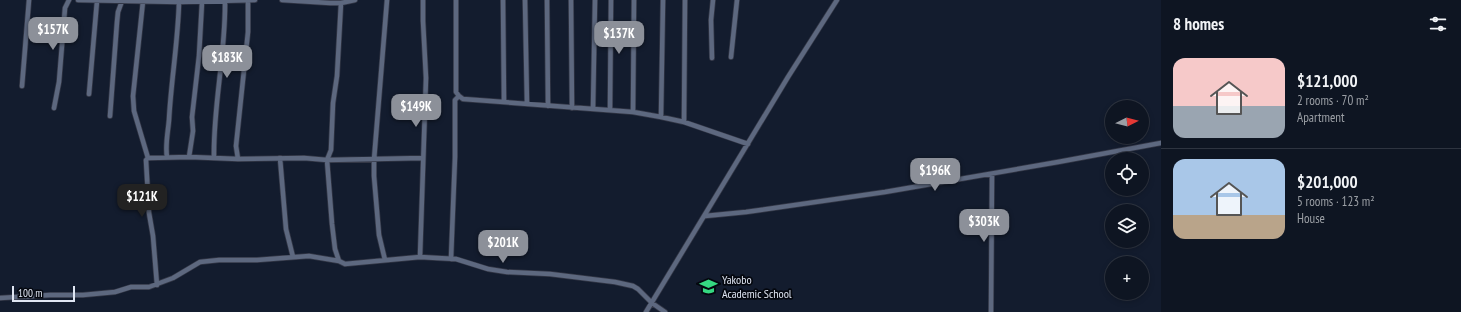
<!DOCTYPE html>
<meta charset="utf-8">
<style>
:root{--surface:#0e1522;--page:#1c222f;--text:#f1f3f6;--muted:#9b9fa5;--line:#2e3440;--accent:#8c9099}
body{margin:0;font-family:"PT Sans Narrow",sans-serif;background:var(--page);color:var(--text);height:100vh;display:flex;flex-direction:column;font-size:15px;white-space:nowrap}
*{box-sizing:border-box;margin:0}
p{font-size:13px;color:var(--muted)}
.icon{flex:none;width:22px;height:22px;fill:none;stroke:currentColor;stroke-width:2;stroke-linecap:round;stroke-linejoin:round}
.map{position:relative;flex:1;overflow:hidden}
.side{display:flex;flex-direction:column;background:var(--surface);width:300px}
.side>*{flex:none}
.needle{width:26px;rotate:84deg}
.controls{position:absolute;left:1105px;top:100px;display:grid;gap:8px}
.controls a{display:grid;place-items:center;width:44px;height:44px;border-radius:50%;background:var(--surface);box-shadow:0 2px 6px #0003,0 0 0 1px var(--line);font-size:20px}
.scale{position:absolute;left:12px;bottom:10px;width:63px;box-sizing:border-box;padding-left:4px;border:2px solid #e0e6f3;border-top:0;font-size:11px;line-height:14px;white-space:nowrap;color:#e0e6f3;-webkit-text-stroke:3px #04070e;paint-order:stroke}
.price{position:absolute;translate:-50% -34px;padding:0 9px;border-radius:8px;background:var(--accent);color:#fff;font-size:13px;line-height:26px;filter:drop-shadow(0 1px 2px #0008)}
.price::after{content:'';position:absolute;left:50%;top:24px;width:12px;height:9px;margin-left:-6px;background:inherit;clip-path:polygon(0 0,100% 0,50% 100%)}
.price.active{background:#222;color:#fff}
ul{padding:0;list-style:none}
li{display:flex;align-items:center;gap:12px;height:100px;padding:0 12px}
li+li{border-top:1px solid var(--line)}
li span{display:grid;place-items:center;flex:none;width:112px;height:80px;border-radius:12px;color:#555}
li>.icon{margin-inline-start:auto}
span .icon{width:48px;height:48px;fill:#fffc;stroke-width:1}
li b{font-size:17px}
h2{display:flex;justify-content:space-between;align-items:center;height:48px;padding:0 12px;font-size:17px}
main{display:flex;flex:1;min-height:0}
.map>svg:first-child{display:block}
</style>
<main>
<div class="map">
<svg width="1161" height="312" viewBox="0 0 1161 312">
<rect width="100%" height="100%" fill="#131c2e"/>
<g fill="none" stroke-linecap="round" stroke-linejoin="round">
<defs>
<path id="minor" d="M78 0 179 2 255 0
M282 0 330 3H341L355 0
M456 0V92L459 96 463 99 633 112 661 117 684 122 748 144
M503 0 504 102
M525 0 527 104
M547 0 548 106
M571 0 572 108
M143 1 133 96 134 111 148 158 146 160 149 213 153 236 157 285
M731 57 737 0
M712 58 711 20 713 0
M22 86 29 0
M89 94 97 1
M54 108 59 82 65 8 69 0
M593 109 595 0
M610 110 611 0
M633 112 634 0
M110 116 117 22 118 12 122 1
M661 117 663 0
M684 122 685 0
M167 157C165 145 168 132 169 120 171 81 178 42 179 2
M189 157 193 131 192 117 199 56 202 2
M214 157C213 105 226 53 225 0
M148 158 190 157 238 159 304 158 327 160 423 158
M280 158 286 229 293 257
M238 159 236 146 248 32V0
M705 216 746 212 885 192 1058 162 1161 143
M420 257 426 78 423 21V0
M451 259 455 157V100L459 96
M385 260 379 235 374 176V160L387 0
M339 261 335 249 332 224 327 160 331 150 333 103 337 76 341 3
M0 298 50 295H83L115 292 131 287H149L173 278 200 262 219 260H257L309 256 339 261 345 264 420 257 437 258 456 259 488 269 507 272 550 274 615 282 633 286 638 289 652 303 665 312
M646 312 788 77 837 0
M991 312 992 174"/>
</defs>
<use href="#minor" stroke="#333746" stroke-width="6"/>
<use href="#minor" stroke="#5d687f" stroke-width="4.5"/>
</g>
<defs>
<symbol id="school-bare" viewBox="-9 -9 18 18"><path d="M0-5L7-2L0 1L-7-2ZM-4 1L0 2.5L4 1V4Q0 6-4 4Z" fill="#35d881" stroke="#04070e" stroke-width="2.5" paint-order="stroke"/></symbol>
</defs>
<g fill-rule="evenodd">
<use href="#school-bare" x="696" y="274" width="25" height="25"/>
</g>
<g text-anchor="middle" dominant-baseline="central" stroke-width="3.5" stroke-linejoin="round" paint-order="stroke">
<g font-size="12" fill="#e0e6f3" stroke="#04070e" text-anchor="start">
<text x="722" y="279">Yakobo<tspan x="722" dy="14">Academic School</tspan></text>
</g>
</g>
</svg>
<div class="controls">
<a><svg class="needle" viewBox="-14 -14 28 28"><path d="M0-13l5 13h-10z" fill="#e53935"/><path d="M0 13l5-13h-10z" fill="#9b9fa5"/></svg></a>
<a><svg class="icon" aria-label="locate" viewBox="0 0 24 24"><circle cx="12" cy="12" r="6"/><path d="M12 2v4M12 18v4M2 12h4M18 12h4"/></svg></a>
<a><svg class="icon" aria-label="layers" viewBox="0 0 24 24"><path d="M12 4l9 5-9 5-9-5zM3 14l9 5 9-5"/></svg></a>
<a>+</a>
</div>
<div class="scale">100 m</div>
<b class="price" style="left:53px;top:51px">$157K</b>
<b class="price" style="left:619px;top:55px">$137K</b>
<b class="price" style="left:227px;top:79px">$183K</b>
<b class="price" style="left:416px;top:128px">$149K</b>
<b class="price" style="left:935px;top:192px">$196K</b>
<b class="price active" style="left:142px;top:218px">$121K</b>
<b class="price" style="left:984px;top:243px">$303K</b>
<b class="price" style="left:503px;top:264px">$201K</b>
</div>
<section class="side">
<h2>8 homes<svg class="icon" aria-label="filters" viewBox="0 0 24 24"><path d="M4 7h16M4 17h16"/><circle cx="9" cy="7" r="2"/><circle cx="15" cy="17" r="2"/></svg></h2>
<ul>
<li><span style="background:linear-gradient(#f6c9c9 60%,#9aa5b1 0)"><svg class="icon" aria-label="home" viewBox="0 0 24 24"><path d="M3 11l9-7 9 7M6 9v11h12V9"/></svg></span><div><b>$121,000</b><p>2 rooms · 70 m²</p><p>Apartment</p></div></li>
<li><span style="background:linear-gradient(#a9c7e8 70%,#b9a48a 0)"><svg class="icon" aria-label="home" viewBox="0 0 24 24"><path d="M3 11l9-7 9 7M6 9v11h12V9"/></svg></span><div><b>$201,000</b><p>5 rooms · 123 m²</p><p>House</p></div></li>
</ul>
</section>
</main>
